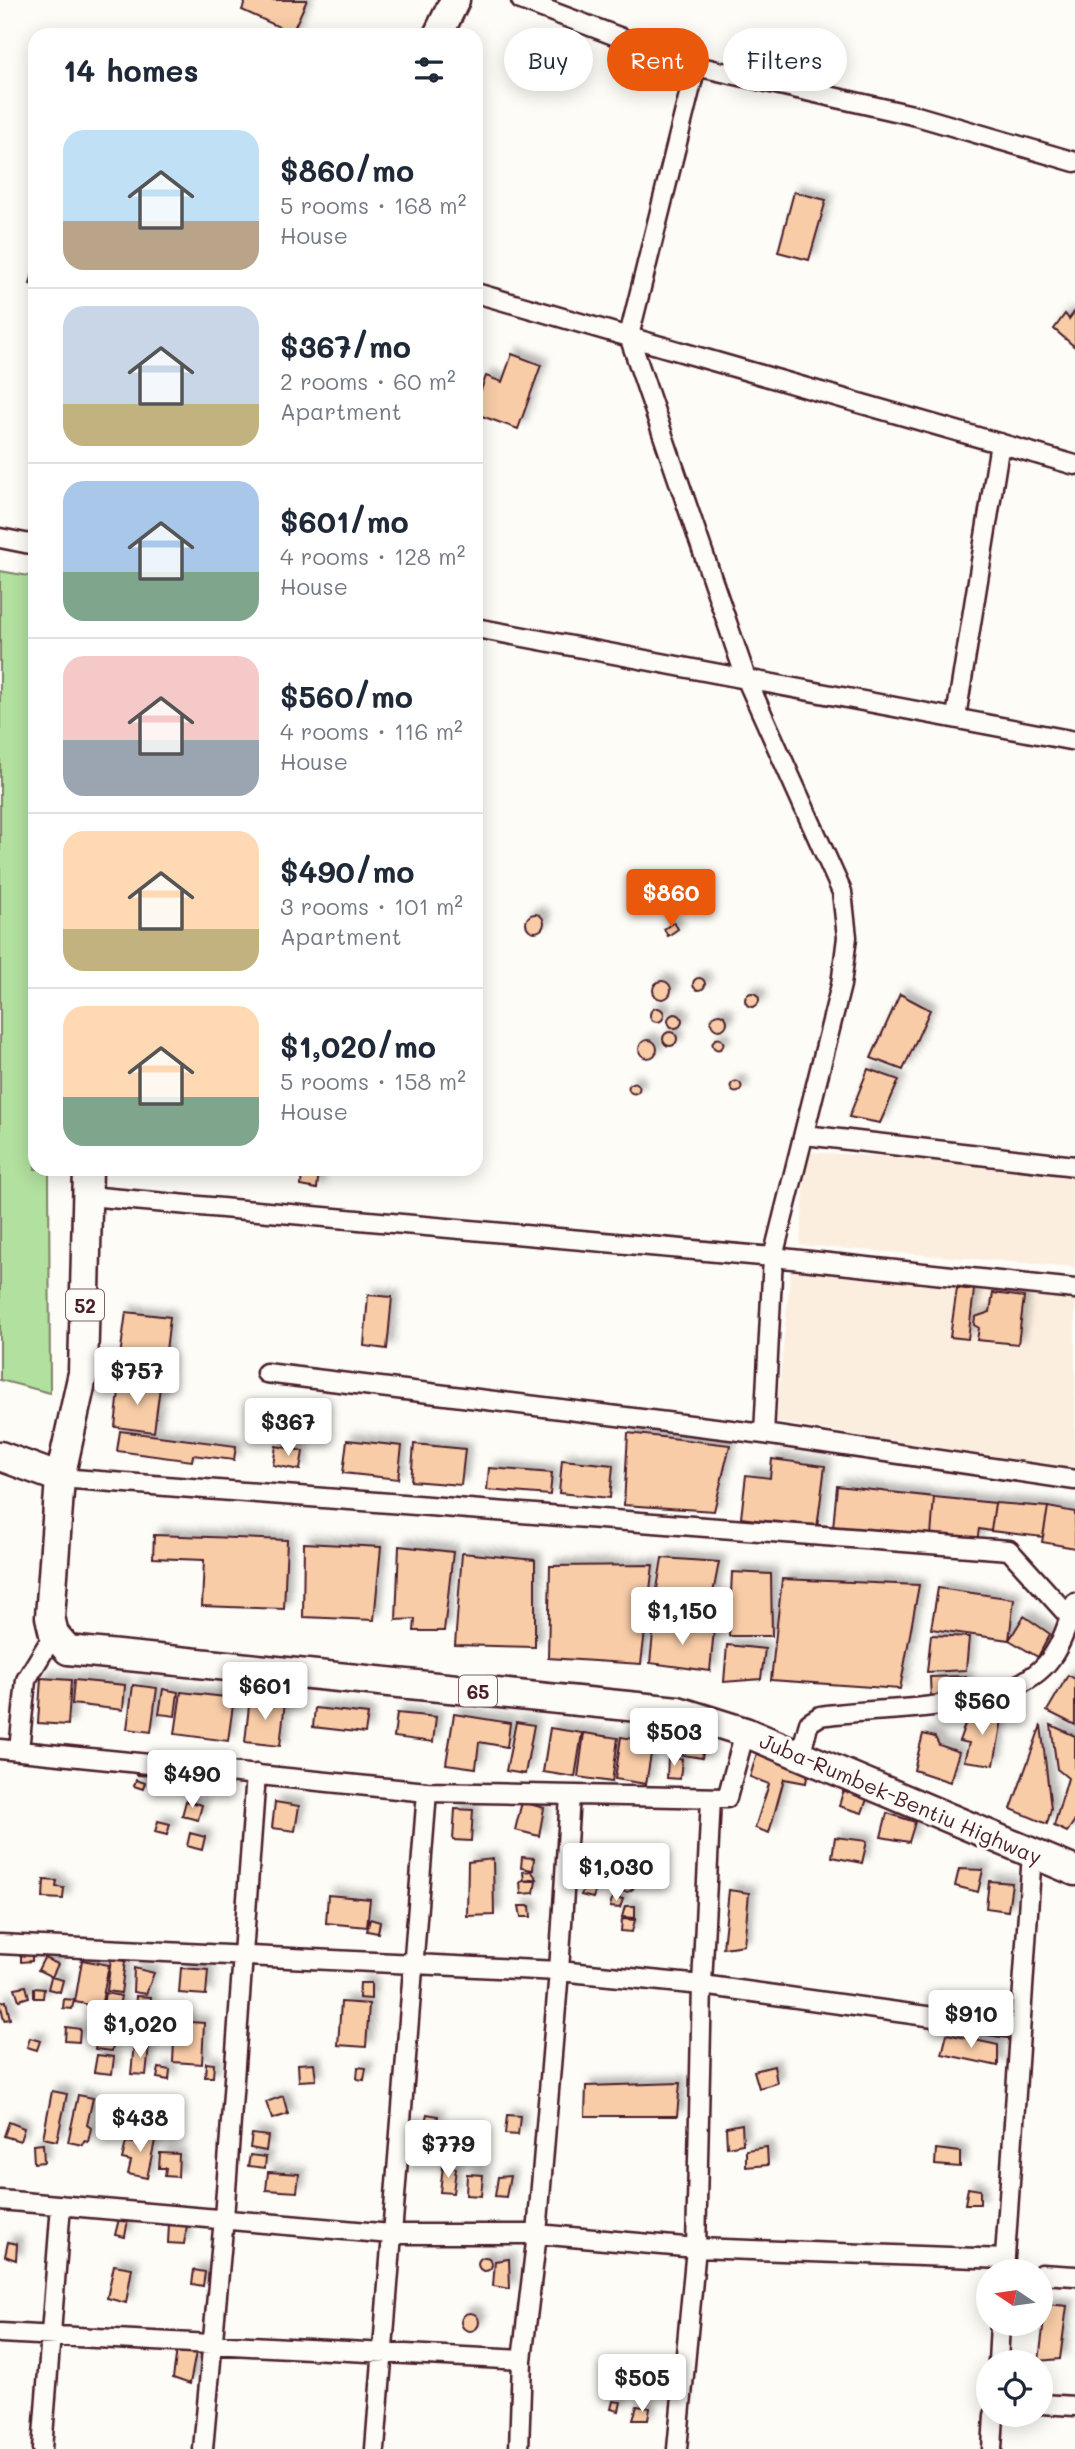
<!DOCTYPE html>
<meta charset="utf-8">
<style>
:root{--surface:#fff;--page:#f6f6f7;--text:#1f2937;--muted:#747a83;--line:#e0e1e3;--accent:#ea580c}
body{margin:0;font-family:Mali,sans-serif;background:var(--page);color:var(--text);height:100vh;display:flex;flex-direction:column;font-size:26px;white-space:nowrap}
*{box-sizing:border-box;margin:0}
p{font-size:23px;color:var(--muted)}
.icon{flex:none;width:38px;height:38px;fill:none;stroke:currentColor;stroke-width:2;stroke-linecap:round;stroke-linejoin:round}
.map{position:relative;flex:1;overflow:hidden}
.sheet{position:absolute;left:28px;top:28px;width:455px;height:1148px;display:flex;flex-direction:column;background:var(--surface);border-radius:21px;box-shadow:0 4px 18px #0003}
.sheet>*{flex:none}
.top-card{position:absolute;left:504px;top:28px;width:466px;height:63px;display:flex;gap:14px}
.needle{width:46px;rotate:283deg}
.fabs{position:absolute;left:976px;top:2259px;display:grid;gap:14px}
.fabs a{display:grid;place-items:center;width:77px;height:77px;border-radius:50%;background:var(--surface);box-shadow:0 4px 18px #0003;font-size:35px}
.price{position:absolute;translate:-50% -60px;padding:0 16px;border-radius:7px;background:#fff;color:#222;font-size:23px;line-height:46px;filter:drop-shadow(0 2px 4px #0008)}
.price::after{content:'';position:absolute;left:50%;top:42px;width:21px;height:16px;margin-left:-10px;background:inherit;clip-path:polygon(0 0,100% 0,50% 100%)}
.price.on{background:var(--accent);color:#fff}
ul{padding:0;list-style:none}
li{display:flex;align-items:center;gap:21px;height:175px;padding:0 35px}
li+li{border-top:2px solid var(--line)}
li span{display:grid;place-items:center;flex:none;width:196px;height:140px;border-radius:21px;color:#555}
li>.icon{margin-inline-start:auto}
span .icon{width:84px;height:84px;fill:#fffc;stroke-width:1}
li b{font-size:30px}
h2{display:flex;justify-content:space-between;align-items:center;height:84px;padding:0 35px;font-size:30px}
.tag{padding:0 24px;border-radius:32px;background:var(--surface);box-shadow:0 4px 18px #0003;font-size:24px;line-height:63px}
.tag.on{background:var(--accent);color:#fff}
.map>svg:first-child{display:block}
</style>
<div class="map">
<svg width="1075" height="2449" viewBox="0 0 1075 2449">
<defs>
<filter id="shadow"><feDropShadow dx="6" dy="-6" stdDeviation="3.5" flood-color="#0004"/></filter>
</defs>
<rect width="100%" height="100%" fill="#fdfcf7"/>
<filter id="ink" filterUnits="userSpaceOnUse"><feTurbulence type="fractalNoise" baseFrequency=".0143" numOctaves="2"/><feDisplacementMap in="SourceGraphic" scale="14" xChannelSelector="R" yChannelSelector="G"/><feConvolveMatrix kernelMatrix="1 2 1 2 8 2 1 2 1" color-interpolation-filters="sRGB"/></filter>
<g filter="url(#ink)">
<path fill="#fceedf" d="M807 1152 891 1157 1075 1173V1267L800 1245Z
M791 1267 1075 1291V1471L776 1422Z"/>
<path fill="#b2e09f" stroke="#7e8065" stroke-width="2" d="M0 571 35 577V1169H49L50 1393 0 1380Z"/>
<path fill="#f8cca7" stroke="#4a1f2b" stroke-width="2" filter="url(#shadow)" d="M246 0H307L292 33 242 10Z
M794 192 826 200 809 260 778 252Z
M35 267V286L30 284Z
M1075 311V347L1054 329 1065 314 1069 319Z
M512 354 541 365 518 429 476 414V404L486 376 502 382Z
M526 923a9 9 0 1 1 18 0a9 9 0 1 1-18 0Z
M674 922 678 929 668 936 664 929Z
M693 984a6 6 0 1 1 12 0a6 6 0 1 1-12 0Z
M653 990a9 9 0 1 1 18 0a9 9 0 1 1-18 0Z
M745 1000a7 7 0 1 1 14 0a7 7 0 1 1-14 0Z
M900 994 930 1010 903 1070 871 1058Z
M650 1015a7 7 0 1 1 14 0a7 7 0 1 1-14 0Z
M668 1021a7 7 0 1 1 14 0a7 7 0 1 1-14 0Z
M711 1022a8 8 0 1 1 16 0a8 8 0 1 1-16 0Z
M663 1039a7 7 0 1 1 14 0a7 7 0 1 1-14 0Z
M712.5 1044a5.5 5.5 0 1 1 11 0a5.5 5.5 0 1 1-11 0Z
M639 1049a9 9 0 1 1 18 0a9 9 0 1 1-18 0Z
M868 1069 899 1080 880 1123 849 1117Z
M730.5 1087a5.5 5.5 0 1 1 11 0a5.5 5.5 0 1 1-11 0Z
M628.5 1088a5.5 5.5 0 1 1 11 0a5.5 5.5 0 1 1-11 0Z
M302 1169H319L317 1189 301 1186Z
M957 1288 974 1290 968 1339 950 1337Z
M993 1293 1024 1297 1018 1344 977 1340 979 1328 974 1325 975 1317 990 1312Z
M368 1295 392 1297 387 1349 364 1346Z
M126 1312 170 1317 163 1376 118 1371Z
M120 1382 160 1387 154 1432 115 1427Z
M120 1431 236 1446 234 1460 193 1455 192 1461 117 1451Z
M628 1433 730 1445 714 1511 624 1505Z
M347 1440 402 1446 398 1479 343 1473Z
M414 1444 465 1449 461 1485 411 1481Z
M276 1446 303 1451 300 1470 273 1465Z
M772 1459 825 1466 817 1528 741 1518 746 1475 770 1478Z
M562 1460 613 1465 610 1498 559 1493Z
M489 1468 552 1473 550 1495 487 1490Z
M837 1486 934 1497 931 1536 833 1528Z
M934 1497 995 1503 991 1531 979 1529 977 1542 931 1536Z
M995 1503 1048 1507 1043 1537 991 1531Z
M1048 1507 1075 1512V1548L1042 1542Z
M154 1535 287 1540 284 1609 202 1606 204 1560 153 1558Z
M304 1543 381 1547 374 1620 303 1617Z
M399 1546 453 1552 444 1631H414L415 1619 396 1620Z
M462 1553 535 1560V1647L455 1645Z
M662 1558 719 1562 710 1609 654 1607Z
M653 1565 641 1664 548 1658 550 1566Z
M732 1572 771 1574 772 1636H729Z
M782 1579 919 1585 900 1689 771 1680Z
M938 1588 1014 1599 1009 1640 931 1629Z
M1024 1616 1050 1634 1038 1657 1009 1640Z
M654 1624 714 1629 710 1671 650 1663Z
M931 1635 969 1637 966 1670 927 1672Z
M727 1645 765 1649 761 1679 724 1682Z
M1068 1675 1075 1679V1725L1047 1711Z
M966 1676 967 1692 931 1700 930 1677Z
M41 1678 71 1680 68 1725 38 1723Z
M74 1680 125 1685 123 1710 72 1704Z
M133 1685 157 1688 151 1732 127 1729Z
M163 1689 178 1692 175 1716 159 1714Z
M181 1692 234 1698 228 1741 175 1734Z
M250 1697 285 1701 280 1746 245 1742Z
M315 1708 368 1714 365 1733 313 1727Z
M975 1710 1003 1714 994 1765 964 1761 969 1743 959 1741 968 1716 972 1723Z
M397 1713 436 1717 433 1742 394 1737Z
M454 1714 510 1723 507 1747 479 1742 476 1768 446 1764Z
M516 1722 534 1725 525 1774 506 1771Z
M1041 1725 1051 1809 1047 1824 1011 1809Z
M1051 1725 1075 1736V1820L1067 1832 1054 1826 1068 1778 1057 1769Z
M550 1728 582 1733 575 1777 543 1772Z
M584 1733 618 1738 612 1782 578 1777Z
M923 1734 935 1737 939 1745 959 1752 950 1782 914 1770Z
M621 1737 653 1742 646 1784 615 1779Z
M667 1742 704 1749 702 1758 665 1752Z
M757 1753 809 1767 806 1783 784 1779 769 1833 755 1828 769 1784 750 1777Z
M668 1758 682 1759 680 1779 667 1778Z
M137 1768 155 1769 154 1776 137 1775Z
M171 1774 185 1776 183 1787 169 1785Z
M213 1776 232 1779 230 1791 211 1788Z
M136 1780 145 1783 143 1789 134 1786Z
M843 1792 868 1796 862 1813 839 1806Z
M186 1801 202 1805 198 1820 182 1816Z
M275 1802 299 1806 295 1831 272 1828Z
M522 1802 544 1808 539 1836 515 1830Z
M455 1809 473 1810 471 1841 453 1840Z
M887 1813 915 1822 909 1842 881 1837Z
M158 1821 170 1824 167 1835 155 1832Z
M190 1833 205 1837 202 1850 187 1846Z
M835 1837 867 1841 862 1863 832 1857Z
M522 1857 534 1858 533 1870 521 1868Z
M493 1859 494 1915 467 1916 468 1862Z
M593 1869a7 7 0 1 1 14 0a7 7 0 1 1-14 0Z
M959 1869 983 1870 978 1892 955 1886Z
M531 1871 537 1879 524 1881 523 1872Z
M617 1883a9 9 0 1 1 18 0a9 9 0 1 1-18 0Z
M44 1880 57 1881 56 1887 64 1888 63 1899 43 1898Z
M524 1881H536L534 1893 521 1894 520 1882Z
M989 1881 1012 1883 1008 1911 986 1908Z
M585 1885 594 1887 595 1892 593 1898 581 1895Z
M729 1890 749 1893 744 1945 723 1948Z
M328 1895 370 1899 367 1927 326 1923Z
M612 1898 623 1899 620 1908 610 1907Z
M519 1906H530L531 1917H521Z
M625 1906H635V1918L622 1917Z
M370 1919 380 1922 378 1933 367 1931Z
M622 1919 635 1920 632 1932 621 1931Z
M32 1952V1961L21 1962V1953Z
M44 1958 58 1964 52 1977 38 1970Z
M111 1959 125 1961 121 1993 107 1991Z
M82 1960 109 1965 101 2007 75 2002Z
M134 1968 154 1973 146 1994 133 1992Z
M181 1968 208 1970 206 1995 179 1993Z
M51 1977 63 1980 60 1992 48 1989Z
M360 1983H371V1999L359 1998Z
M26 1986 29 1997 19 2000 15 1988Z
M34 1988 44 1989 43 1998H34Z
M105 1993 121 1996 116 2021 101 2018Z
M136 1996 151 1997 150 2011H135Z
M64 1999 74 2000 72 2009 63 2008Z
M6 2001 10 2019 4 2020 0 2002Z
M341 2002 369 2004 366 2047 338 2045Z
M175 2021 204 2023 202 2064 173 2062Z
M99 2022 116 2025 112 2051 95 2049Z
M66 2027 80 2029 79 2042 65 2041Z
M947 2034 998 2045V2066L942 2054Z
M30 2038 40 2041 37 2050 27 2047Z
M134 2044 149 2045 146 2075 131 2074Z
M97 2055 114 2057 112 2074 94 2072Z
M206 2063 214 2064 213 2077H205Z
M314 2063 316 2080 299 2081 298 2064Z
M774 2066 777 2083 759 2088 754 2071Z
M358 2067 366 2068 364 2080 357 2079Z
M159 2068 170 2070 169 2080 157 2078Z
M680 2083 677 2116H585L586 2086Z
M52 2091 67 2094 57 2141 43 2138Z
M78 2095 93 2098 87 2125 91 2128 88 2142 84 2141 83 2145 68 2142Z
M283 2096 288 2114 272 2119 266 2102Z
M427 2114 438 2116 435 2129 424 2126Z
M507 2115 520 2116 518 2135 505 2134Z
M9 2122 24 2128 20 2141 4 2136Z
M742 2124 743 2144 727 2147 726 2127Z
M406 2125 432 2130 430 2140 404 2136Z
M136 2132 156 2136 147 2178 128 2174 131 2161 122 2159 126 2142 134 2143Z
M252 2134 268 2136 266 2151 250 2148Z
M43 2144 44 2162 34 2163 33 2145Z
M767 2147 768 2165 746 2167V2150Z
M936 2149 960 2152V2167L935 2165Z
M160 2153 179 2154 178 2177 165 2176 166 2168H159Z
M250 2155 266 2157 265 2168 248 2166Z
M443 2166 456 2168 453 2193 440 2192Z
M268 2172 299 2174 297 2192 266 2190Z
M467 2174 483 2175 481 2196 466 2195Z
M510 2176 506 2197 495 2196 498 2177Z
M968 2188 980 2190V2204H965Z
M119 2219H128L125 2237 115 2235Z
M169 2224 187 2225 184 2244 168 2243Z
M8 2242 17 2244 16 2260 5 2256Z
M478 2264a7 7 0 1 1 14 0a7 7 0 1 1-14 0Z
M509 2259 510 2289 493 2286 495 2261Z
M114 2265 132 2268 126 2303 107 2298Z
M194 2270 205 2272 203 2286 192 2284Z
M1046 2304 1067 2306 1060 2359 1039 2361Z
M461 2322a9 9 0 1 1 18 0a9 9 0 1 1-18 0Z
M177 2349 196 2352 190 2384 173 2378Z
M613 2401 621 2402 619 2411 611 2409Z
M637 2406 650 2408 648 2420H633Z"/>
<g fill="none" stroke-linecap="round" stroke-linejoin="round">
<defs>
<path id="street" d="M521 0 696 66 917 116 1075 162
M696 66 629 336 746 678 842 892 847 937 841 985 773 1257 764 1434
M476 293 1075 465
M0 538 35 545
M476 628 1075 741
M956 717 1000 443
M805 1135 1075 1166
M88 1196 773 1257 1075 1289
M266 1373 764 1434 1075 1480
M60 1478 1009 1550 1075 1623
M0 1749 427 1792 727 1798 745 1732
M19 1750 26 1680 54 1634
M800 1755 809 1723 820 1716C881 1706 1011 1715 1051 1658 1062 1643 1069 1621 1075 1603
M0 1944 559 1971 702 1985 1020 2029
M0 2200 391 2234H537L696 2248 1005 2259
M1004 2272 1032 1853
M1041 2274 1075 2276
M0 2333 522 2360
M998 2362 1000 2324
M1041 2404 1075 2406
M42 2449 61 2205
M203 2449 224 2218 256 1774
M375 2449 427 1792
M519 2449 522 2360 537 2234 559 1971 570 1796
M677 2449 696 2248 702 1985 711 1798
M992 2449 994 2415"/>
<path id="primary" d="M438 35 455 0
M88 1169 83 1373 60 1478 50 1617 54 1634 68 1650 678 1711 745 1732 1075 1871
M0 1456 60 1478"/>
</defs>
<use href="#street" stroke="#4a1f2b" stroke-width="23"/>
<use href="#primary" stroke="#4a1f2b" stroke-width="33"/>
<use href="#street" stroke="#fdfcf7" stroke-width="18"/>
<use href="#primary" stroke="#fdfcf7" stroke-width="28"/>
</g>
</g>
<g text-anchor="middle" dominant-baseline="central" stroke-width="6" stroke-linejoin="round" paint-order="stroke">
<g fill="#fdfcf7" stroke="#806168" stroke-width="2">
<rect x="66" y="1289.5" width="38" height="31" rx="5"/>
<rect x="459" y="1675.5" width="38" height="31" rx="5"/>
</g>
<g font-size="19" font-weight="bold" fill="#4a1f2b">
<text x="85" y="1305">52</text>
<text x="478" y="1691">65</text>
</g>
<g font-size="21" fill="#4a1f2b" stroke="#fdfcf7">
<text transform="translate(901 1798) rotate(23)">Juba-Rumbek-Bentiu Highway</text>
</g>
</g>
</svg>
<div class="fabs">
<a><svg class="needle" viewBox="-14 -14 28 28"><path d="M0-13l5 13h-10z" fill="#e53935"/><path d="M0 13l5-13h-10z" fill="#747a83"/></svg></a>
<a><svg class="icon" aria-label="locate" viewBox="0 0 24 24"><circle cx="12" cy="12" r="6"/><path d="M12 2v4M12 18v4M2 12h4M18 12h4"/></svg></a>
</div>
<b class="price on" style="left:671px;top:929px">$860</b>
<b class="price" style="left:137px;top:1407px">$757</b>
<b class="price" style="left:288px;top:1458px">$367</b>
<b class="price" style="left:682px;top:1647px">$1,150</b>
<b class="price" style="left:265px;top:1722px">$601</b>
<b class="price" style="left:982px;top:1737px">$560</b>
<b class="price" style="left:674px;top:1768px">$503</b>
<b class="price" style="left:192px;top:1810px">$490</b>
<b class="price" style="left:616px;top:1903px">$1,030</b>
<b class="price" style="left:971px;top:2050px">$910</b>
<b class="price" style="left:140px;top:2060px">$1,020</b>
<b class="price" style="left:140px;top:2154px">$438</b>
<b class="price" style="left:448px;top:2180px">$779</b>
<b class="price" style="left:642px;top:2414px">$505</b>
<div class="top-card">
<a class="tag">Buy</a>
<a class="tag on">Rent</a>
<a class="tag">Filters</a>
</div>
<section class="sheet">
<h2>14 homes<svg class="icon" aria-label="filters" viewBox="0 0 24 24"><path d="M4 7h16M4 17h16"/><circle cx="9" cy="7" r="2"/><circle cx="15" cy="17" r="2"/></svg></h2>
<ul>
<li><span style="background:linear-gradient(#bfe0f5 65%,#b9a48a 0)"><svg class="icon" aria-label="home" viewBox="0 0 24 24"><path d="M3 11l9-7 9 7M6 9v11h12V9"/></svg></span><div><b>$860/mo</b><p>5 rooms · 168 m²</p><p>House</p></div></li>
<li><span style="background:linear-gradient(#c9d6e8 70%,#c2b280 0)"><svg class="icon" aria-label="home" viewBox="0 0 24 24"><path d="M3 11l9-7 9 7M6 9v11h12V9"/></svg></span><div><b>$367/mo</b><p>2 rooms · 60 m²</p><p>Apartment</p></div></li>
<li><span style="background:linear-gradient(#a9c7e8 65%,#7fa58c 0)"><svg class="icon" aria-label="home" viewBox="0 0 24 24"><path d="M3 11l9-7 9 7M6 9v11h12V9"/></svg></span><div><b>$601/mo</b><p>4 rooms · 128 m²</p><p>House</p></div></li>
<li><span style="background:linear-gradient(#f6c9c9 60%,#9aa5b1 0)"><svg class="icon" aria-label="home" viewBox="0 0 24 24"><path d="M3 11l9-7 9 7M6 9v11h12V9"/></svg></span><div><b>$560/mo</b><p>4 rooms · 116 m²</p><p>House</p></div></li>
<li><span style="background:linear-gradient(#ffd9b3 70%,#c2b280 0)"><svg class="icon" aria-label="home" viewBox="0 0 24 24"><path d="M3 11l9-7 9 7M6 9v11h12V9"/></svg></span><div><b>$490/mo</b><p>3 rooms · 101 m²</p><p>Apartment</p></div></li>
<li><span style="background:linear-gradient(#ffd9b3 65%,#7fa58c 0)"><svg class="icon" aria-label="home" viewBox="0 0 24 24"><path d="M3 11l9-7 9 7M6 9v11h12V9"/></svg></span><div><b>$1,020/mo</b><p>5 rooms · 158 m²</p><p>House</p></div></li>
</ul>
</section>
</div>
